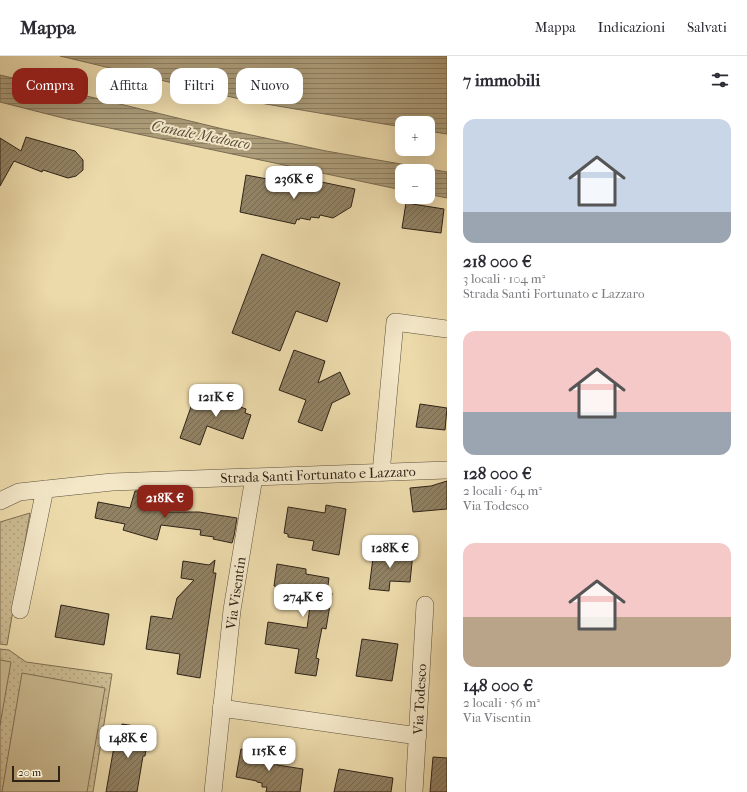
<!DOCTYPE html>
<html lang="it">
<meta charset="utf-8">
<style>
:root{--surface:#fff;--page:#f2f2f3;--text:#2b2b33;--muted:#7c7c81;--line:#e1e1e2;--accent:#8f2418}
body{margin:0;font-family:"IM FELL French Canon",serif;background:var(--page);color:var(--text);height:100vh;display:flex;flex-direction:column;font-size:15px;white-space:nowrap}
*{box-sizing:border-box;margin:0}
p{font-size:13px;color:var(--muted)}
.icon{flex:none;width:22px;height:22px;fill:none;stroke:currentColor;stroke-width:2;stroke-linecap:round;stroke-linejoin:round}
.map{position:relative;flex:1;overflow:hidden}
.sheet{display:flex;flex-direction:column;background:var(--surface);width:300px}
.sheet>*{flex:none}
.guide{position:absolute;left:12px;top:12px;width:375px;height:36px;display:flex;gap:8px}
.controls{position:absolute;left:395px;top:60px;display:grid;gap:8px}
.controls a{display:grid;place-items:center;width:40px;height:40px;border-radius:8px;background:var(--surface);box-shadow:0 4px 16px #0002;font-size:20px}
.scale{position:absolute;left:12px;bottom:10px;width:48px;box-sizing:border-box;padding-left:4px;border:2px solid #2f2317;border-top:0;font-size:11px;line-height:14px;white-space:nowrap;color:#2f2317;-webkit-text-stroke:3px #f3e7c8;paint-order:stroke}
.price{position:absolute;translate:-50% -34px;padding:0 9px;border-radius:8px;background:#fff;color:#222;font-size:13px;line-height:26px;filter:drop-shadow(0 1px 2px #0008)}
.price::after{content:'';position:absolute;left:50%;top:24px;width:12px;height:9px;margin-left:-6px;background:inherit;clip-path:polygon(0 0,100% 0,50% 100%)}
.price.current{background:var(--accent);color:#fff}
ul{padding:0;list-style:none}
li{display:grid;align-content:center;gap:8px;height:212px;padding:0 16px}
li span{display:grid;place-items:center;height:124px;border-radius:12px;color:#555}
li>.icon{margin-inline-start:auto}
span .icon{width:72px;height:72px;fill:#fffc;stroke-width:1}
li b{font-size:17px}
h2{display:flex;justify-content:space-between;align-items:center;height:48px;padding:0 16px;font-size:17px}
.pill{padding:0 14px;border-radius:12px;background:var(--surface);box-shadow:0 4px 16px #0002;font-size:14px;line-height:36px}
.pill.current{background:var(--accent);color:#fff}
header{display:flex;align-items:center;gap:24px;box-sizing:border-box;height:56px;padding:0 20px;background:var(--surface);border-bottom:1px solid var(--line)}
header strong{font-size:19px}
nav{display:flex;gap:22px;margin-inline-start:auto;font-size:14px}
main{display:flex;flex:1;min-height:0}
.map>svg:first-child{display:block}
</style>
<header>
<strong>Mappa</strong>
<nav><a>Mappa</a><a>Indicazioni</a><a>Salvati</a></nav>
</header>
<main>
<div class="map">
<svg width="447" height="736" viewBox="0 0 447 736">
<defs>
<pattern id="park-dots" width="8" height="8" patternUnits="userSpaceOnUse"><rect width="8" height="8" fill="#ccbb92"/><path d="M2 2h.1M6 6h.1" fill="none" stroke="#b0a07d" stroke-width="1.8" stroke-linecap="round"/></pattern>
<pattern id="water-rules" width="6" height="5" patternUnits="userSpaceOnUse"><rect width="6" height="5" fill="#ac9c79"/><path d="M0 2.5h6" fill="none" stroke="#8c7f62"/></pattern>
<pattern id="building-hatch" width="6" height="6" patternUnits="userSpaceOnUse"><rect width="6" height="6" fill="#918264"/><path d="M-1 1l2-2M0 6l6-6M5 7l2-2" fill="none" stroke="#776a51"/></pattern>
</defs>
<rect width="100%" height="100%" fill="#ecdaab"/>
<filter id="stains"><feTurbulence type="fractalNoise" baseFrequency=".005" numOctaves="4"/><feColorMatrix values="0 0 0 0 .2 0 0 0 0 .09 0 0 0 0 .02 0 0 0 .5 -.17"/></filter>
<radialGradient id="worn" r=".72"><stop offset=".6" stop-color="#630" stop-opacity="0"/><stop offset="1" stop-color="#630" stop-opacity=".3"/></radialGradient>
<path fill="url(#park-dots)" stroke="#7e6f54" d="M30 457 7 589 0 588V466Z
M0 593 9 594 26 606 112 618 93 736H0Z"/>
<path fill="#ccbb92" stroke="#7e6f54" d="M0 604 11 606 0 669Z
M22 617 105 632 87 736H2Z"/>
<path fill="url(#water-rules)" stroke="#7a6c52" d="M60 0H447V78L428 75V67H402V71L248 45Z
M0 19 223 73 326 95 447 116V142L428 138V115H402V134L67 63 0 46Z"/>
<path fill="url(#building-hatch)" stroke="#2f2317" d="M26 81 75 95 83 104V114L76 120 68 122 43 114 42 116 14 105 0 130V82L21 95Z
M246 119 310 131 312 124 355 133 351 151 333 162 320 159 319 162 311 161 310 164 300 162 299 164 297 163 295 168 240 156Z
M406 147 444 153 441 177 402 172Z
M262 198 340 227 327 266 296 255 280 295 232 277Z
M294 294 325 305 318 327 340 316 350 338 332 347 322 375 298 366 306 344 279 334Z
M208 332 237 342 235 349 246 353 245 357 251 359 243 383 207 370 200 389 180 382 192 348 202 351Z
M420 348 447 352 445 374 416 371Z
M447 425V453L413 456 410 432 431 430Z
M135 435H140L167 445 165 456H199L237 462 234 480 232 487 213 483 214 481 200 479 201 474 161 469 157 484 123 474 125 468 95 462 98 446 130 452Z
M326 449 346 453 339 499 312 494 314 485 288 481V478L284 477 288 451 325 457Z
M374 494 413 497 410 526 390 525 389 535 369 533Z
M215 504 213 517H216L200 622 177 618 180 598 146 593 151 560 172 563 177 542 194 524 181 522 183 505 209 509Z
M277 508 306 513V518L329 522 327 536 332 537 326 573 322 572 316 602 319 603 316 620 295 617 299 593 265 588 268 566 307 572 312 536 274 530Z
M61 549 109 558 104 589 55 581Z
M362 583 398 588 392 625 356 620Z
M122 668 154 673 151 687H147L145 700H143L137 736H106L115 685 119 686Z
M241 693 272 697 271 705 277 706V709L303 713 300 736H266L267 731H262V727L257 726V725L236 721Z
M433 701 447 702V736H430Z
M339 713 393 722 391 736H334Z"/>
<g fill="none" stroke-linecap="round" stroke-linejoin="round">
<defs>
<path id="minor" d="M381 417 395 266 447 273
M0 445 19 436 112 426 447 414
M20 554 45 433
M221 652 418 680
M213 736 232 554 254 421
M414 736 425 549"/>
</defs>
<use href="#minor" stroke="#5e513c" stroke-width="18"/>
<use href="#minor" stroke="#f3e7c8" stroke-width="17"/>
</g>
<g text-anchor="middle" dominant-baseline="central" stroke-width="4" stroke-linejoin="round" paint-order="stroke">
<g font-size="14" fill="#2f2317" stroke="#f3e7c8">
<text transform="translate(318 419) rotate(-2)">Strada Santi Fortunato e Lazzaro</text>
<text transform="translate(236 537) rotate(-82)">Via Visentin</text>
<text transform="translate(420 643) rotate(-87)">Via Todesco</text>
</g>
<g font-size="15" font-style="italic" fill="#5b4d39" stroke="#f3e7c8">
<text transform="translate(201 79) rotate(11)">Canale Medoaco</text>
</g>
</g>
<rect width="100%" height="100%" filter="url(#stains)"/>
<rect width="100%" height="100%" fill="url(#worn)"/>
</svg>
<div class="controls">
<a>+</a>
<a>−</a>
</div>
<div class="scale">20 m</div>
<b class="price" style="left:294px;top:144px">236K €</b>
<b class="price" style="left:216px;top:362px">121K €</b>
<b class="price current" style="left:165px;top:463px">218K €</b>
<b class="price" style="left:390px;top:513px">128K €</b>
<b class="price" style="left:303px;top:562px">274K €</b>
<b class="price" style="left:128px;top:703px">148K €</b>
<b class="price" style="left:269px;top:716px">115K €</b>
<div class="guide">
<a class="pill current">Compra</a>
<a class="pill">Affitta</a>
<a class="pill">Filtri</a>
<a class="pill">Nuovo</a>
</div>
</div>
<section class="sheet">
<h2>7 immobili<svg class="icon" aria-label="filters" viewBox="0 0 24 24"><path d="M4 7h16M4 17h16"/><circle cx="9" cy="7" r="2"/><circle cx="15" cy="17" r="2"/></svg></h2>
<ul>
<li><span style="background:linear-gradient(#c9d6e8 75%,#9aa5b1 0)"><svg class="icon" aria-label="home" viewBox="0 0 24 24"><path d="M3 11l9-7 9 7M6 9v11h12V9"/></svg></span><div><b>218 000 €</b><p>3 locali · 104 m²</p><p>Strada Santi Fortunato e Lazzaro</p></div></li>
<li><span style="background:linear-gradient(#f6c9c9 65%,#9aa5b1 0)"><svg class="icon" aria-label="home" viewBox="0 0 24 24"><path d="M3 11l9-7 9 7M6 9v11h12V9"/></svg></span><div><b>128 000 €</b><p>2 locali · 64 m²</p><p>Via Todesco</p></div></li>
<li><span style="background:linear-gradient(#f6c9c9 60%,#b9a48a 0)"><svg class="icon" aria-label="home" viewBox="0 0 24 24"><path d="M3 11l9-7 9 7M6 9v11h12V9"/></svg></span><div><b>148 000 €</b><p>2 locali · 56 m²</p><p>Via Visentin</p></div></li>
</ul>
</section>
</main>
